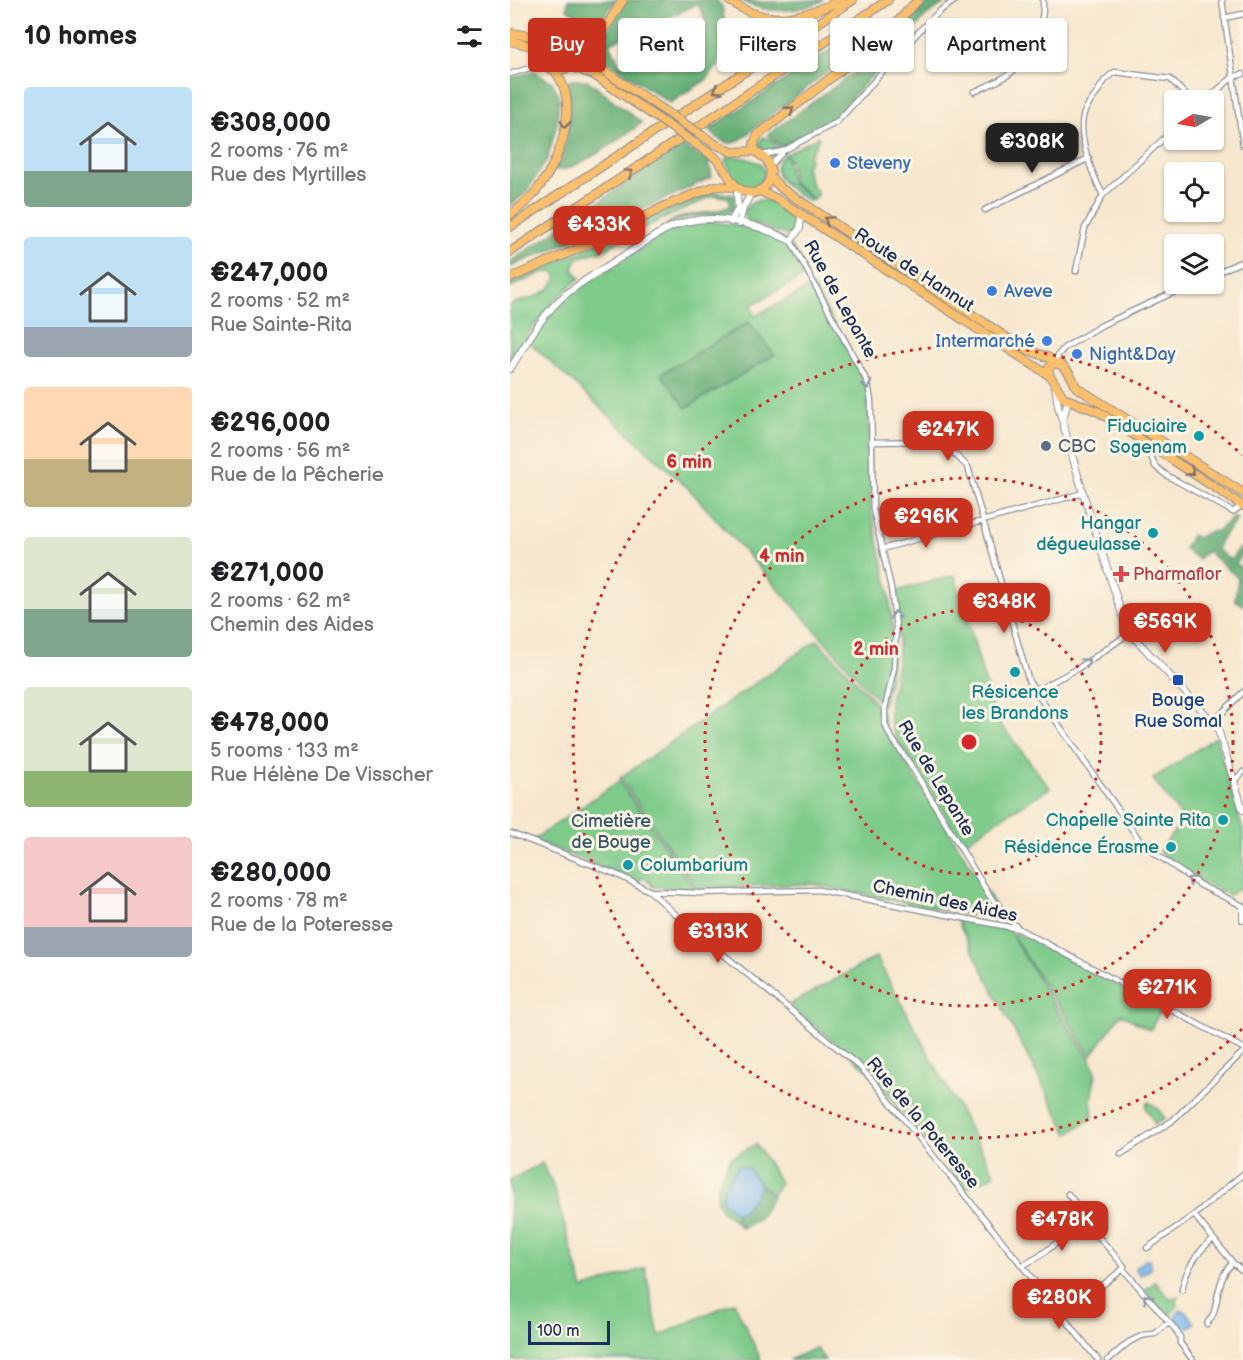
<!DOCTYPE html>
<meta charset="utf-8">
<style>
:root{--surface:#fff;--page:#f2f2f2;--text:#202124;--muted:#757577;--accent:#c8321e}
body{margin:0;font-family:"Balsamiq Sans",sans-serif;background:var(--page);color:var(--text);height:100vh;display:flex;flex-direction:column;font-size:22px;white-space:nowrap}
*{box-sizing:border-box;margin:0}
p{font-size:20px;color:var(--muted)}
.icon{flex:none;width:33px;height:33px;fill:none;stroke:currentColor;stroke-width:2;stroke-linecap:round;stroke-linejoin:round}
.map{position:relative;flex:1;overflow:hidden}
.panel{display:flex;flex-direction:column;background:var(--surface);width:510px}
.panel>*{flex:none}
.banner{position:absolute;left:18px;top:18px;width:570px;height:54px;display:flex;gap:12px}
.needle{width:39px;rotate:260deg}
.buttons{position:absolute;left:654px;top:90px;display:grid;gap:12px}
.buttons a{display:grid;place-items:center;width:60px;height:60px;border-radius:6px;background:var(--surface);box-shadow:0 2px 4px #0004;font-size:30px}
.scale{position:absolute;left:18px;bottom:15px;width:82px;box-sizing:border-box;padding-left:6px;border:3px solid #1b2f5e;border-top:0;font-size:16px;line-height:21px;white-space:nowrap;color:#1b2f5e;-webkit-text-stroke:4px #fcf5e5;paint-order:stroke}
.price{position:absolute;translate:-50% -51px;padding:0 14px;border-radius:12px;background:var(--accent);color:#fff;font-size:20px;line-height:39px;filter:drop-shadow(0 2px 3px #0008)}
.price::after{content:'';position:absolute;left:50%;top:36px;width:18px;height:14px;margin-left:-9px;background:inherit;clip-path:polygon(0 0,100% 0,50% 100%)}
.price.selected{background:#222;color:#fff}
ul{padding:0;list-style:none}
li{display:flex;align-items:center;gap:18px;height:150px;padding:0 24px}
li span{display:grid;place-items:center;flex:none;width:168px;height:120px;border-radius:6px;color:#555}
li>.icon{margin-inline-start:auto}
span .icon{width:72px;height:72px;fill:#fffc;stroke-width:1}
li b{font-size:26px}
h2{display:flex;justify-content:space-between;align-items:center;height:72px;padding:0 24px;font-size:26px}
.chip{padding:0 21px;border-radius:6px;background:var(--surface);box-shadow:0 2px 4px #0004;font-size:21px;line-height:54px}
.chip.selected{background:var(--accent);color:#fff}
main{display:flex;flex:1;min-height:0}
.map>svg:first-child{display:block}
</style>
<main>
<section class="panel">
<h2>10 homes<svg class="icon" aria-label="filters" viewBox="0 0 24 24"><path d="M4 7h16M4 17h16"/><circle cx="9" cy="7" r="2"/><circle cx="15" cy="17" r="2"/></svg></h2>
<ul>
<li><span style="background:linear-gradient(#bfe0f5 70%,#7fa58c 0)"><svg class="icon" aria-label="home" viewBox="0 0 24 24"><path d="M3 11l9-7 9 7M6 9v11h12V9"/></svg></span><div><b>€308,000</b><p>2 rooms · 76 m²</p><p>Rue des Myrtilles</p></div></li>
<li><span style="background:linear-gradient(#bfe0f5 75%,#9aa5b1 0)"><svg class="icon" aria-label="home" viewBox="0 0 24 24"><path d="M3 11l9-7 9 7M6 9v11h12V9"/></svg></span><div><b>€247,000</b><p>2 rooms · 52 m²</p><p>Rue Sainte-Rita</p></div></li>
<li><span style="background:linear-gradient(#ffd9b3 60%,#c2b280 0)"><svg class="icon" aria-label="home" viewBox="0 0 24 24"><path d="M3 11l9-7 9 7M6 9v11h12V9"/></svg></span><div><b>€296,000</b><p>2 rooms · 56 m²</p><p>Rue de la Pêcherie</p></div></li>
<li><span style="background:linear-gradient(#dfe7d0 60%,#7fa58c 0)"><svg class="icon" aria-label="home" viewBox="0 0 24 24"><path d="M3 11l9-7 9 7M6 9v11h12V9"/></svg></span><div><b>€271,000</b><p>2 rooms · 62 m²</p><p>Chemin des Aides</p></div></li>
<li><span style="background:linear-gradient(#dfe7d0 70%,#8fb573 0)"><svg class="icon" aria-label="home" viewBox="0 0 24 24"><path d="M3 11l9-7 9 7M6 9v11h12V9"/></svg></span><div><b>€478,000</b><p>5 rooms · 133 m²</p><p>Rue Hélène De Visscher</p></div></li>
<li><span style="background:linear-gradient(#f6c9c9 75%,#9aa5b1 0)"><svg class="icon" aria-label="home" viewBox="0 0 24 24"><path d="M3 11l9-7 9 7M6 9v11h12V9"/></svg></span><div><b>€280,000</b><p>2 rooms · 78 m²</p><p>Rue de la Poteresse</p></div></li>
</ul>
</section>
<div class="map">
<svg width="733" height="1360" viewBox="0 0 733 1360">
<rect width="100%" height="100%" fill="#fcf5e5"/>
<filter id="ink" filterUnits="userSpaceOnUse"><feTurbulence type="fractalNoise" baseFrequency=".0167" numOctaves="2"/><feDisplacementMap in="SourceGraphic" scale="12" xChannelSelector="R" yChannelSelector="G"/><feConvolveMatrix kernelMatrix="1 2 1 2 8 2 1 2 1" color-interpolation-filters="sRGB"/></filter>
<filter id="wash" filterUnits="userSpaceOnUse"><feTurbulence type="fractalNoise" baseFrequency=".008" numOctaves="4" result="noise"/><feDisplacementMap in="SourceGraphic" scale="24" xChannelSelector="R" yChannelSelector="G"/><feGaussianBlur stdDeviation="1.35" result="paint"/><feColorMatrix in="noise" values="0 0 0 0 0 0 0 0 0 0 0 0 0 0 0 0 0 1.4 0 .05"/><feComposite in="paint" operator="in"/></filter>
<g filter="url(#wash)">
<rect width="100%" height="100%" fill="#f7e7ce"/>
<path fill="#7ecb8a" stroke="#4c7d74" stroke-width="1.5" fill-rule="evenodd" d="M31 47a17 17 0 1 1 34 0a17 17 0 1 1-34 0Z
M253 137 263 142 270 149 257 152 251 149 249 143Z
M308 137 309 139 300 154 299 163 296 164C297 174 299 185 307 191V196L304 199 283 183 281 163 276 154Z
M275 154 278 162 281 183 303 200 298 201C283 191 251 174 275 154Z
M219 156 235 158 250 163 255 172 251 183 241 188C226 186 223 173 215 161Z
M204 192 224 195 225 208 216 215 181 216 155 226C174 209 200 217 221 206L219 197 203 196 115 236 99 248 67 258 63 269 70 278 42 303 19 333 0 362V305C18 298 39 297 47 277L44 272H34L0 287V283C69 254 135 218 204 192Z
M249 200C264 200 284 208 287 224L283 234 276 235 238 222 234 212 238 205Z
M197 221C216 223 262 230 278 242 286 248 292 265 298 274L241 305 245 316 303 286 354 378 358 391 361 510 378 586 382 621 383 649 380 677 373 706 180 490 20 343 34 322 68 289 152 235 172 226ZM239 322 264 355 176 408 152 374Z
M445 575 485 717 540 788 489 819 453 844 388 741C369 706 387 689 388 653 389 633 388 612 386 591Z
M307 640 356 692 373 714 375 730 493 917 485 920 302 884 187 888 110 778Z
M706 737 733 831V887L719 895 692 882 649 852 673 819 643 779Z
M109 781 185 889 143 887 135 877 128 882 23 840Z
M446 919 498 929 550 1015 579 1057 586 1072 581 1099 583 1118 558 1134Z
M504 933 530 943 652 1009 640 1030 611 1014 581 1056 502 935Z
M366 957 485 1175 455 1189 361 1073 279 1005Z
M638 1102 645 1106 655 1118 645 1124 636 1108V1104Z
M246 1144 270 1182 262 1196 258 1190 251 1186 237 1167 228 1166 214 1187 212 1201 225 1213 228 1212 224 1220 211 1210 207 1200 208 1184 221 1158Z
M32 1163 42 1182 73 1289 135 1268 149 1336 224 1302 251 1360H0V1180Z
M645 1282 661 1300 668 1296 666 1303 668 1305 661 1313 660 1320 635 1290Z
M306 1348 315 1360H279Z"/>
<path fill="#66af76" stroke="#406f6a" stroke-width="1.5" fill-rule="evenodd" d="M58 0H106L90 23 83 25 57 9Z
M116 0H206L212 6 217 35 208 66 196 80 160 103 91 57V40L107 17ZM188 4 198 26 110 66 100 43Z
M234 0C260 5 288 0 314 0 288 13 259 14 233 2Z
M420 0H439L418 14 322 120 272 147 257 135 370 54Z
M369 18 375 27 227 142C214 146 208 138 198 130Z
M23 71 42 82 49 96 47 123 38 158 15 194 0 206V78Z
M58 80H77L132 123C115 135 63 174 45 170L56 143 59 120Z
M172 146 199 161 202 177 110 220 0 267V262Z
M239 322 264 355 176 408 151 374Z
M724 517 727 520 709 541 707 550 720 560 730 548 733 551 726 564 733 569V606L725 600 728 578 697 551 688 559 674 549 682 535 688 538 698 532 707 531Z
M251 1186 258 1190 262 1196C253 1214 251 1220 231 1228L224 1220 228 1212 234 1209Z"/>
<path fill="#7ebaf0" stroke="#4c74a7" stroke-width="1.5" d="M228 1166 237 1167 251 1186 234 1210 225 1213 212 1201 214 1187Z
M636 1259H639L641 1269 630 1275 625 1268Z
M671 1310 676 1312 685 1323 673 1331 667 1322 666 1314Z"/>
</g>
<g filter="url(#ink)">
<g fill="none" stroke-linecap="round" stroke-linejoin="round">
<defs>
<path id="minor" d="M712 0 733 145
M714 18 733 14
M0 74 20 68 31 62
M464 92C476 86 491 81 502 72 525 55 534 27 533 0
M696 100 723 77 733 74
M252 155 273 151 327 122 413 27 431 10 446 0
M260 166 272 153
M593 195C583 176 568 138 573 117 574 108 582 100 587 93 592 84 596 77 605 72L660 79 681 100
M475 210 579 158
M281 241 358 383 361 401 363 509 381 588 386 627 384 668 375 708V724L379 734 400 764 479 895 493 913 509 929
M566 271 575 228 593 195 664 129
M704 274 733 261
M546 362 548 355 554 348 592 325 682 284
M361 442 425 441 436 446 458 467 519 682 524 688H531
M636 443 645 466 656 475 723 512 732 505
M372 549 573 493
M531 688 529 696 532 701 633 845 690 885 733 906
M531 688 567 669 620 633
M703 722 733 692
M724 781 733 772
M0 833 108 875 140 891 174 922 349 1066 364 1082 588 1360
M140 891 189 893 309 890 509 929 733 1048
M611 1154 662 1121 733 1052
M558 1194 578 1219 587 1235 614 1266 613 1269 665 1329 670 1337V1343L683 1360
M684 1215 723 1263 733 1271
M637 1248 684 1215 733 1174
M512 1266 528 1257 578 1219
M672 1290C675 1270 688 1251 703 1239
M553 1316 613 1269
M697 1324C699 1320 703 1316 704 1312 708 1297 710 1272 723 1263
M598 1360 619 1342 634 1335 645 1334 655 1325 660 1324"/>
<path id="tertiary" d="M221 222 228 208 227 194
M229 224 233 208 239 197
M0 369C16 344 32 314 55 295 76 278 100 264 123 250 140 239 159 225 180 221 212 214 252 226 281 241L290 228 291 215
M545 385 548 406 573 493 616 627 620 633 703 722 708 729 733 810
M553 419 558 400
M733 908V920"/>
<path id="primary" d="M25 47a23 23 0 1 1 46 0a23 23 0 1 1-46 0Z
M0 33 27 37
M0 41 25 47
M70 52 77 60 134 97
M60 66 84 75 128 105
M199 153C219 164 218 193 244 193L254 188 259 181 261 171 257 160 245 151 222 152 205 144
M260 177 272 189 511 347 539 358 545 363
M250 191 269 200 540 376 554 398 589 412 733 506
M540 376 538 369 542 364C554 361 562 376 566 387L733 493"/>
<path id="motorway" d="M218 0C258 28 290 19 331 0
M68 36C96 38 99 20 113 0
M245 151 244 143 248 135 373 37 408 0
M0 215C11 207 22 198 30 186 52 156 71 100 43 69
M0 227 343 0
M0 252 378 0
M0 278 98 236 155 206 195 190 206 186 225 187"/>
</defs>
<use href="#minor" stroke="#898b96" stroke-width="7"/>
<use href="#tertiary" stroke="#898b96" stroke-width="8"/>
<use href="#primary" stroke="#898b96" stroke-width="10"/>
<use href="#motorway" stroke="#898b96" stroke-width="10"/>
<use href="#minor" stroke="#fff" stroke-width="4.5"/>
<use href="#tertiary" stroke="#fff" stroke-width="6"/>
<use href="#primary" stroke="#f9bf6d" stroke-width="8"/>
<use href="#motorway" stroke="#f9bf6d" stroke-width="8"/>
<defs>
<path id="primary-bridge" d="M134 97 205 144
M128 105 199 153"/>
</defs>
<use href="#primary-bridge" stroke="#898b96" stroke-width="10" stroke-linecap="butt"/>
<use href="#primary-bridge" stroke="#f9bf6d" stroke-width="8"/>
</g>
<defs><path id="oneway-chevron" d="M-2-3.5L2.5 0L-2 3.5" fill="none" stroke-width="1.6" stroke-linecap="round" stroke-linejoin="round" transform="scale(1.5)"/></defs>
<g stroke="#7f7065">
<use href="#oneway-chevron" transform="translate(207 90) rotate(147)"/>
<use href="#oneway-chevron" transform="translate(280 110) rotate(-38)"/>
<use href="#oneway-chevron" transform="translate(55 124) rotate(98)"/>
<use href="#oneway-chevron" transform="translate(119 173) rotate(-34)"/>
<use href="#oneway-chevron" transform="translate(318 220) rotate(-146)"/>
<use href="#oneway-chevron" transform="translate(681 472) rotate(33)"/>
</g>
<g stroke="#8d97ae">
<use href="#oneway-chevron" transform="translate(357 385) rotate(74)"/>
<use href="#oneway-chevron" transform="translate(385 615) rotate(-95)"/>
<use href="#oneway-chevron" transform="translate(576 662) rotate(-35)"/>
<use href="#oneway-chevron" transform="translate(681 880) rotate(-145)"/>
<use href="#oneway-chevron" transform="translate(637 1298) rotate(-130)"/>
</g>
</g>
<g fill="none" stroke="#d62828" stroke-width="3" stroke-dasharray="3 6">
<circle cx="459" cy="742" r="132"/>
<circle cx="459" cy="742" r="264"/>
<path d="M732 1029A396 396 0 1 1 732 455"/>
</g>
<g fill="#3f7fe0" stroke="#fcf5e5" stroke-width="2">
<circle cx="325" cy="163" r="6"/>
<circle cx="482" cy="291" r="6"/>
<circle cx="537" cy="341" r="6"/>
<circle cx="567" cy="354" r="6"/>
</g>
<g fill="#0f9aa8" stroke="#fcf5e5" stroke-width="2">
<circle cx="689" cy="436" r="6"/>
<circle cx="643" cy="533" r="6"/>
<circle cx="505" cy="672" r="6"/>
<circle cx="713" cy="820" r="6"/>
<circle cx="661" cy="847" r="6"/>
<circle cx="118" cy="865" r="6"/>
</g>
<circle fill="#5c6f8a" stroke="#fcf5e5" stroke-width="2" cx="536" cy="446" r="6"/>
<path fill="#e0444e" stroke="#fcf5e5" stroke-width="2" d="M608 565h6v6h6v6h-6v6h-6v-6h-6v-6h6z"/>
<rect fill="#1a4fb4" stroke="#fcf5e5" stroke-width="2" x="662" y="674" width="12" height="12" rx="3"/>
<g text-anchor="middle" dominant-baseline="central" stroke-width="6" stroke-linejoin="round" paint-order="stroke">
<g font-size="18" fill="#366cbe" stroke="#fcf5e5" text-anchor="start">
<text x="337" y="163">Steveny</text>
<text x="494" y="291">Aveve</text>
<text x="525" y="341" text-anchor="end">Intermarché</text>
<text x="579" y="354">Night&amp;Day</text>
</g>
<g font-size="18" fill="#1b2f5e" stroke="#fcf5e5">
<text transform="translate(404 270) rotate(33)">Route de Hannut</text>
<text transform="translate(330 299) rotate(61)">Rue de Lepante</text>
<text transform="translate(426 778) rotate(59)">Rue de Lepante</text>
<text transform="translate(435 901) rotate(12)">Chemin des Aides</text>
<text transform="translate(413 1123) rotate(50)">Rue de la Poteresse</text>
</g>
<g font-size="18" fill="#0d838f" stroke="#fcf5e5" text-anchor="end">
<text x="677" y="426">Fiduciaire<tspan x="677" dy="21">Sogenam</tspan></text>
<text x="631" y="523">Hangar<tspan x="631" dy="21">dégueulasse</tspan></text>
<text x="505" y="692" text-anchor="middle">Résicence<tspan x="505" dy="21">les Brandons</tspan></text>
<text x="701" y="820">Chapelle Sainte Rita</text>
<text x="649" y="847">Résidence Érasme</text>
<text x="130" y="865" text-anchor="start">Columbarium</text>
</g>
<g font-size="18" fill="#4e5e75" stroke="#fcf5e5" text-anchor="start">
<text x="548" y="446">CBC</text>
</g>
<g font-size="18" fill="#be3a42" stroke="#fcf5e5" text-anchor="start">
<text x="623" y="574">Pharmaflor</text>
</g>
<g font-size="18" fill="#164399" stroke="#fcf5e5">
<text x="668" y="700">Bouge<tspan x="668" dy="21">Rue Somal</tspan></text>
</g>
<g font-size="18" fill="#345669" stroke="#fcf5e5">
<text x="101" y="821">Cimetière<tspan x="101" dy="21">de Bouge</tspan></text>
</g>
</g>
<circle cx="459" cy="742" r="9" fill="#d62828" stroke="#fcf5e5" stroke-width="3"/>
<g font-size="18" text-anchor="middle" font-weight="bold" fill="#d62828" stroke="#fcf5e5" stroke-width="6" stroke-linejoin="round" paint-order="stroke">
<text x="179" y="468">6 min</text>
<text x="272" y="562">4 min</text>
<text x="366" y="655">2 min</text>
</g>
</svg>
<div class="buttons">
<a><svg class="needle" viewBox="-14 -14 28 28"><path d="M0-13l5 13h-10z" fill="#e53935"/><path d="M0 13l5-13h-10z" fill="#757577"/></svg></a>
<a><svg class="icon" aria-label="locate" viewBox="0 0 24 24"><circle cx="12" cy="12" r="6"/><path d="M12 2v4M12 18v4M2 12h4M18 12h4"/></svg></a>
<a><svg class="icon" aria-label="layers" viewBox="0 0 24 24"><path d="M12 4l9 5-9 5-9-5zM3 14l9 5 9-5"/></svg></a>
</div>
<div class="scale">100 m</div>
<b class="price selected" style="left:522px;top:174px">€308K</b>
<b class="price" style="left:89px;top:257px">€433K</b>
<b class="price" style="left:438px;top:462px">€247K</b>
<b class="price" style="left:416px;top:549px">€296K</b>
<b class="price" style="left:494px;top:634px">€348K</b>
<b class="price" style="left:655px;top:654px">€569K</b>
<b class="price" style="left:208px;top:964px">€313K</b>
<b class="price" style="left:657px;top:1020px">€271K</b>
<b class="price" style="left:552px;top:1252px">€478K</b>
<b class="price" style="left:549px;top:1330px">€280K</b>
<div class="banner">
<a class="chip selected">Buy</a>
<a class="chip">Rent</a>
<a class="chip">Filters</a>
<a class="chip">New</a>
<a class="chip">Apartment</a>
</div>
</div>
</main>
